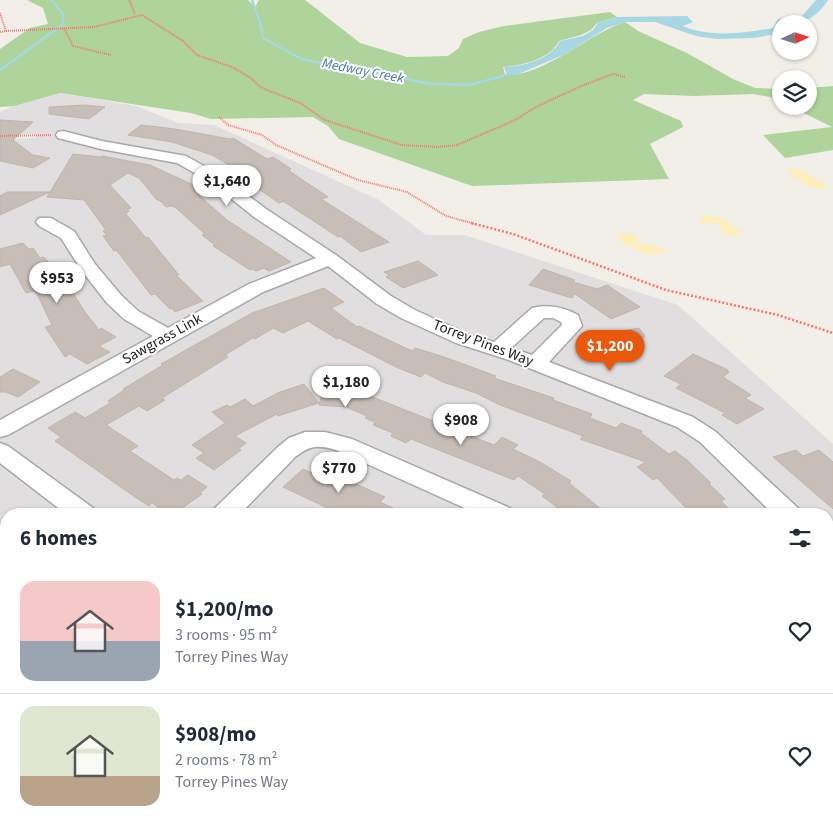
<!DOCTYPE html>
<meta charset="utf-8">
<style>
:root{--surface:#fff;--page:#f6f6f7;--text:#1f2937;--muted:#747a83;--line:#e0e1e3;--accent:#ea580c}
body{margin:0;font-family:"Source Sans 3",sans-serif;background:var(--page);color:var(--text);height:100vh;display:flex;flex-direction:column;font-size:19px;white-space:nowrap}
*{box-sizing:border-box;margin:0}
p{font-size:16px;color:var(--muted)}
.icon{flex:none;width:28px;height:28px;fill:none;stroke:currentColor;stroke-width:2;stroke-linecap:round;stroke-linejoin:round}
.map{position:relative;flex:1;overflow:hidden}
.side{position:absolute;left:0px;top:508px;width:834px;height:321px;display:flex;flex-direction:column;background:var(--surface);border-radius:20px 20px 0 0;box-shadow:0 1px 4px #0004}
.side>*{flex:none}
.needle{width:32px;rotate:86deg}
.fabs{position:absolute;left:772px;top:15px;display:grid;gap:10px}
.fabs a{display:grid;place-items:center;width:45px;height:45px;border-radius:50%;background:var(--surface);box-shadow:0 1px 4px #0004;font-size:25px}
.price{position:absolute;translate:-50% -42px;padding:0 11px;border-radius:18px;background:#fff;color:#222;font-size:16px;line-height:32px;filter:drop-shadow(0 1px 2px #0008)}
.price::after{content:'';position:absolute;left:50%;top:30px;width:15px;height:11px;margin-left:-8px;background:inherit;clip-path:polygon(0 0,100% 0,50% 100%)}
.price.current{background:var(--accent);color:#fff}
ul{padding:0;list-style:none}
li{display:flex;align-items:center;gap:15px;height:125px;padding:0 20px}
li+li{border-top:1px solid var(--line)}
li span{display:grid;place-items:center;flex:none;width:140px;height:100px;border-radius:15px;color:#555}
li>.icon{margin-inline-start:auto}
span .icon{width:60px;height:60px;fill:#fffc;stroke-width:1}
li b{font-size:21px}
h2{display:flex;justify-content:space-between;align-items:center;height:60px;padding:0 20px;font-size:21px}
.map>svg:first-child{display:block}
</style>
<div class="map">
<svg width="833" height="828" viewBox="0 0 833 828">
<rect width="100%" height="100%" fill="#f2eee8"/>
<path fill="#e0dede" d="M60 93 136 106 178 123 214 125 379 200 426 235H464L678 305 833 444V753L828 756V514H6V822L697 823 686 828H0V140L35 138 37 134H0V112L14 106Z"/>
<path fill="#aed39b" d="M27 0H248L255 7 259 0H305L360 43 407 57 448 56 459 48 463 39 479 32 504 26 610 12 617 17 597 23 591 30 581 35 559 41C549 60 523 65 503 67L505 75C546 76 587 34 625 22L638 31 687 53 733 79 755 88 781 89V102L770 97 753 94 694 96 644 94 633 100 681 121 683 127 650 144 669 179 472 186 339 139 328 126 313 117 211 119 191 113 60 93 14 106 0 107V49L30 28 48 24 43 8Z
M833 86V150L785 158 763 135 832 127 790 106H809V88Z"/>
<path fill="#ffeeb9" d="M789 169C804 167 813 179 825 184L826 187C818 191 807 186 800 182L803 180 793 177 795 175 789 172Z
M705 215 722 218V221L730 222V225L735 226 734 228 742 230V232L732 235 724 234 718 223H702L700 218Z
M622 233 634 234 638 238 635 242 659 247 665 251 661 254 654 252 655 255 646 254 620 241 619 236Z"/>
<path fill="#a6d7e2" d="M816 0H828C816 19 802 24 781 24V33L754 38 717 39 696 36 655 22H625L607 28 563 55 516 75H507L504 67C524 66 550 60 560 41L583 36 593 30 598 23 617 17 687 16 693 22 683 26C710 38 745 33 773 28L778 19 801 17Z"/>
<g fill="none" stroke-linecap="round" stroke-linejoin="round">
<path stroke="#a6d7e2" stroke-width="2.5" d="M252 0 260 22 263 38 301 59 432 84 469 85 507 75
M0 70 62 25 64 15 51 0"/>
</g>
<path fill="#c7beb7" stroke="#c5b4a9" d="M85 105 105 107 89 119 49 114V107Z
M0 120 33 122 13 140 33 155 50 158 33 168 0 161Z
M141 125 175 129 230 139 233 138 267 159 273 157 291 169 288 170 328 197 321 199 389 242 361 252 340 236 338 237 283 201 279 203 244 179 248 176 212 155 172 142 128 135Z
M73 154 100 157 102 156 150 165 202 189 194 191 227 220 291 262 269 271 264 268 256 271 252 269 250 270 213 246 215 245 202 235 205 234 176 208 172 206 166 207 159 200H157L139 178 128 173 110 185 131 208 127 209 129 211 126 214 146 238 148 237 179 275H176L203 301 175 312 172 308 170 309 155 294 151 295 121 256 116 250 114 251 103 236 107 235 103 231 106 230 84 200 47 197 50 192 0 215V196L7 192H50Z
M23 243 29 249 33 248 40 258 44 257 50 264 54 263 85 312 99 330 101 328 116 337 99 346 110 352 87 364 70 354 65 357 45 327 52 325 37 294 34 291 26 293 10 264 0 267V249Z
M418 261 438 275 403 288 386 277 389 275 384 272Z
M543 269 575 280 573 282 597 289 607 285 640 307 611 319 575 294 572 298 529 285Z
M324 288 344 302 331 308 357 327 359 326 412 351 415 348 444 357 496 376 494 378 554 398 553 400 592 414 590 418 616 428 621 423 642 431 641 433 669 454 675 451 688 461 711 483 709 484 725 499 721 501 734 514H692L657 478 653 480 637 467 646 462 580 439 583 436 500 405 476 393 443 382 425 373 421 377 396 367 339 338 337 339 308 321 283 333 273 328 255 339 253 338 225 355 228 357 162 398 165 400 147 411 139 406 106 425 138 446 130 451 174 480 177 478 181 480 188 475 207 487 200 493 202 494 174 514 168 509 165 512 152 503 149 506 135 497 55 441 61 437 48 428 75 412 85 418 110 403 108 401 124 390 123 389 163 365 161 364 252 313Z
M639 328 645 336 636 347 632 346 629 350 613 345 617 341 614 340 622 331Z
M693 354 728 370 727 371 729 372 723 377 751 395 745 398 764 409 737 424 722 415 725 413 676 388 681 384 664 376Z
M13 369 40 382 18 397 6 392H0V377Z
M326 381 354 382 353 385 367 386 365 394 494 445 502 437 518 445 513 449 540 462 571 481 569 483 607 514H566L542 496 545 494 518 476 514 480 411 439 406 443 391 436 393 433 373 425 375 422 365 418 367 416 346 407 319 405Z
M304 384 319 403 278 416 277 414 235 436 246 443 238 449 241 450 214 470 196 458 204 453 192 445 225 423 212 412 227 405 230 407 245 399 253 406 280 392Z
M796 450 803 456 819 450 833 462V509L773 457Z
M303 469 321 477 327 471 385 497 380 502 406 514H340L283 487Z"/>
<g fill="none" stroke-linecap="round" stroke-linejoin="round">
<defs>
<path id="minor" d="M63 131 102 141 186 156 224 177 266 209 336 255 391 296 415 310 470 335 494 342 532 308C549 304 563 307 578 315L582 326 549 362 693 417 716 432 798 508 802 514H773L700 442 677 427 509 360 456 343 401 318 377 304 328 266 263 292 8 435 0 437V420L153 336 124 319 107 303 82 271 61 238 39 226 36 222 39 218H51L74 231 95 264 121 295 138 311 168 328 249 284 316 258 254 217 212 183 177 163 101 149 58 138 56 135 58 132ZM544 318H553L561 322 562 325 532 355 511 348Z
M305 432H325L352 439 510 508 514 514H478L336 450C318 445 311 445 295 457L240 514H211L215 508 279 446 289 438Z
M0 443 8 446 93 508 97 514H66L0 463Z
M828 540 833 542V566L828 564Z
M6 629V654L0 656V631Z
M833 689V715L828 717V691Z
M0 718 6 720V751L0 749Z
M158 822H203L205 828H161Z
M413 822H448L450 828H416Z"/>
</defs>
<use href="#minor" stroke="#a8a8a8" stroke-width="3"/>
<path stroke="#ff756c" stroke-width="2" stroke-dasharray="1 1" stroke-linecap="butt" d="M129 0 135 14
M0 13 6 31 0 32
M64 28 73 46 111 55
M6 31 94 27 142 15 183 41 197 55 232 67 251 78 260 87 300 103 325 120 402 145 438 147 457 145 513 121 538 106 581 86 613 74 625 77
M219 117 228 125 262 135 276 145 358 180 407 192 446 216 475 224
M0 136 52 135"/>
<path stroke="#ff756c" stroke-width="2.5" stroke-dasharray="2 2" stroke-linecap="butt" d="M471 223 513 234 666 290 778 315 833 333"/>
<use href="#minor" fill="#fff" fill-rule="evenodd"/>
</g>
<g text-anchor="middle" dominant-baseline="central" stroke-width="4" stroke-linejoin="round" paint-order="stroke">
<g font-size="14" font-style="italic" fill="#4278a7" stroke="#fff">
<text transform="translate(363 71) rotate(11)">Medway Creek</text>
</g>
<g font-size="15" fill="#212121" stroke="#fff">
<text transform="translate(162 339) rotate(-29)">Sawgrass Link</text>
<text transform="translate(483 343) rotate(21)">Torrey Pines Way</text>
</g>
</g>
</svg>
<div class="fabs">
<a><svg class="needle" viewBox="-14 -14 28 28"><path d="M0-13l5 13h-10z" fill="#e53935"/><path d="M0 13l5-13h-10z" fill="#747a83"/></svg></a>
<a><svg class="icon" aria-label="layers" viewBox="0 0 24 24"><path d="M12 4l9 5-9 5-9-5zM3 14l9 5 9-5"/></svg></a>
</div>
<b class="price" style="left:227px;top:207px">$1,640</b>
<b class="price" style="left:57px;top:304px">$953</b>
<b class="price current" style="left:610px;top:372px">$1,200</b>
<b class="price" style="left:346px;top:408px">$1,180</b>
<b class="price" style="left:461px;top:446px">$908</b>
<b class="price" style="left:339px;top:494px">$770</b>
<section class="side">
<h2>6 homes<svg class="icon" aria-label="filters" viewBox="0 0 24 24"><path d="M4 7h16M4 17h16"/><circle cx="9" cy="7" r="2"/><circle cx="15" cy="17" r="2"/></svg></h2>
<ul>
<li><span style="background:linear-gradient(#f6c9c9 60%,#9aa5b1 0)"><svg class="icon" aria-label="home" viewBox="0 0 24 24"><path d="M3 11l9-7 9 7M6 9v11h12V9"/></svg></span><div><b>$1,200/mo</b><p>3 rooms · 95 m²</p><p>Torrey Pines Way</p></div><svg class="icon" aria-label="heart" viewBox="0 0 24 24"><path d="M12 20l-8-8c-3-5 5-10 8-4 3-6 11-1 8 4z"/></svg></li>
<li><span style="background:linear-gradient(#dfe7d0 70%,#b9a48a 0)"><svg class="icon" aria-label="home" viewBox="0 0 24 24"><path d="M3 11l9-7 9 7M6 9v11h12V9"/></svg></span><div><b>$908/mo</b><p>2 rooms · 78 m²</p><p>Torrey Pines Way</p></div><svg class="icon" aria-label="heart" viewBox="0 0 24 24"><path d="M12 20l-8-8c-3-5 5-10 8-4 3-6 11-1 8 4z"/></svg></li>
</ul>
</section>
</div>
